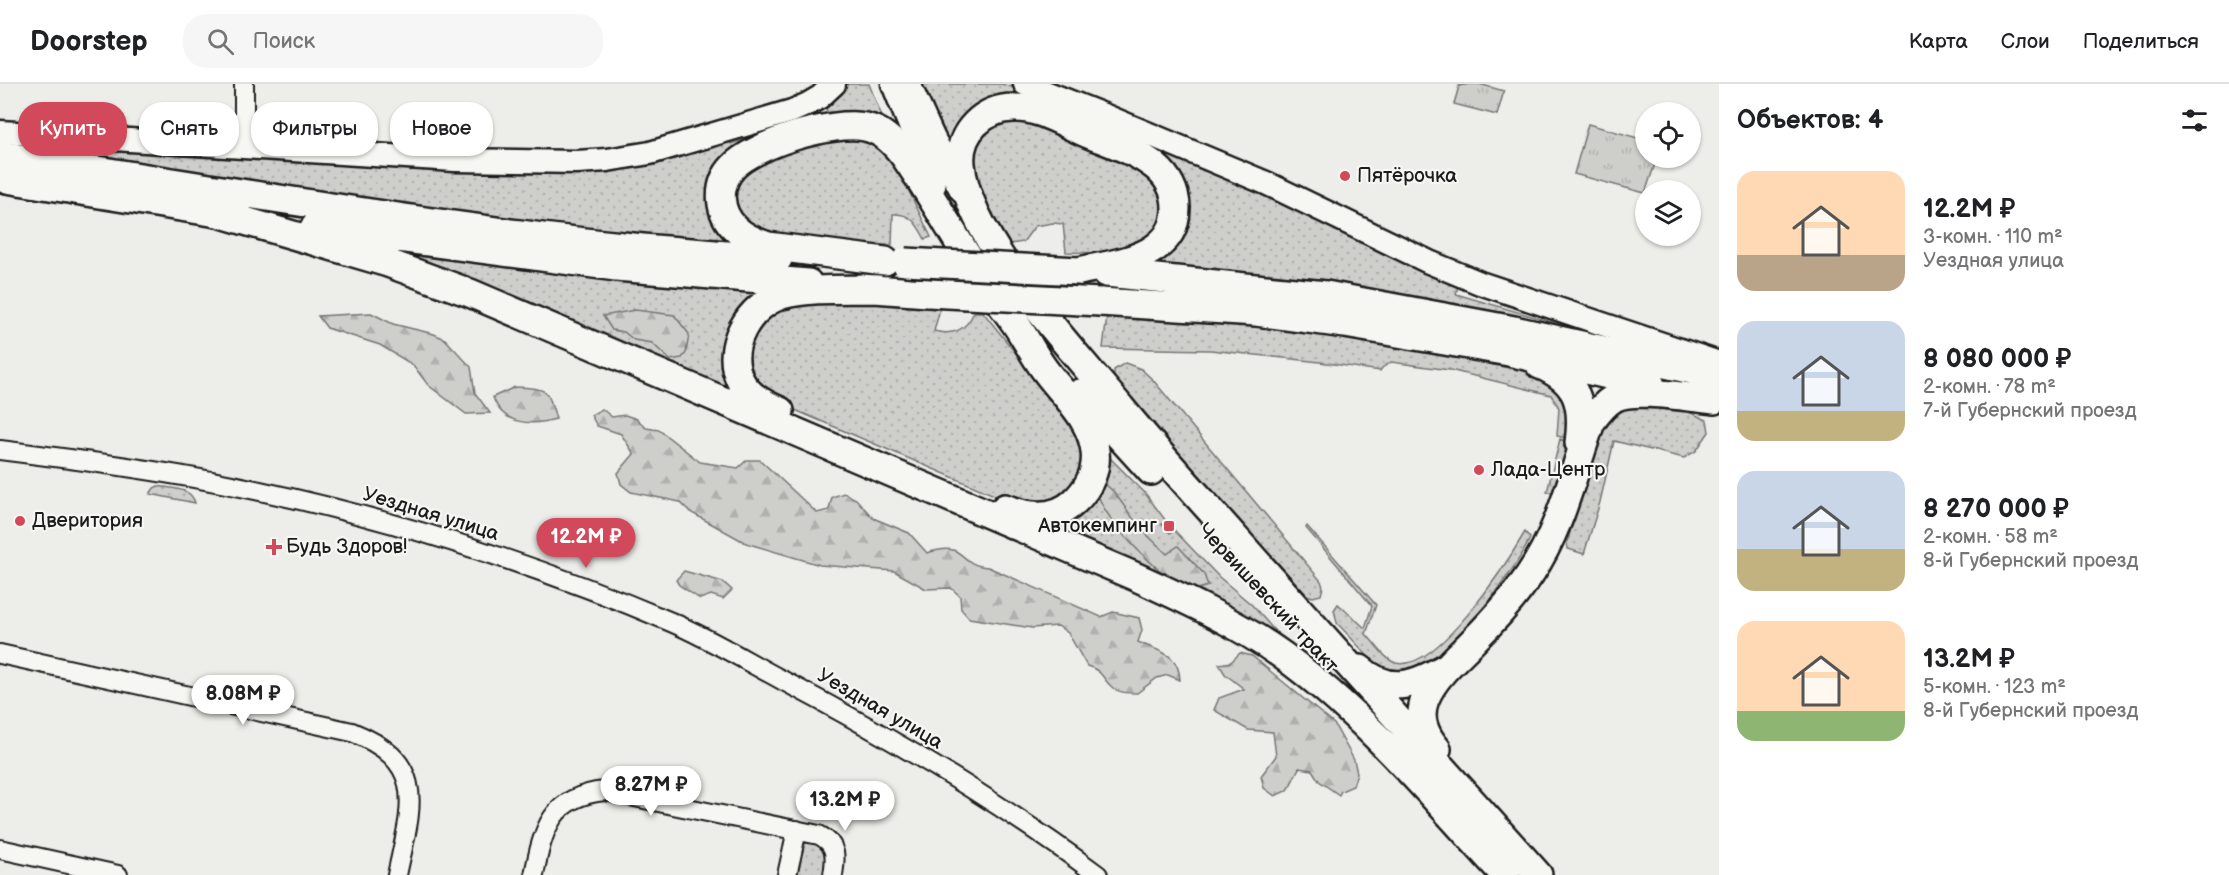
<!DOCTYPE html>
<html lang="ru">
<meta charset="utf-8">
<style>
:root{--surface:#fff;--page:#f6f6f6;--text:#202124;--muted:#757577;--line:#e0e0e0;--accent:#d1495b}
body{margin:0;font-family:"Balsamiq Sans",sans-serif;background:var(--page);color:var(--text);height:100vh;display:flex;flex-direction:column;font-size:22px;white-space:nowrap}
*{box-sizing:border-box;margin:0}
p{font-size:20px;color:var(--muted)}
.icon{flex:none;width:33px;height:33px;fill:none;stroke:currentColor;stroke-width:2;stroke-linecap:round;stroke-linejoin:round}
.map{position:relative;flex:1;overflow:hidden}
.panel{display:flex;flex-direction:column;background:var(--surface);width:510px}
.panel>*{flex:none}
.top-card{position:absolute;left:18px;top:18px;width:570px;height:54px;display:flex;gap:12px}
.fabs{position:absolute;left:1635px;top:18px;display:grid;gap:12px}
.fabs a{display:grid;place-items:center;width:66px;height:66px;border-radius:50%;background:var(--surface);box-shadow:0 2px 4px #0004;font-size:30px}
.price{position:absolute;translate:-50% -51px;padding:0 14px;border-radius:21px;background:#fff;color:#222;font-size:20px;line-height:39px;filter:drop-shadow(0 2px 3px #0008)}
.price::after{content:'';position:absolute;left:50%;top:36px;width:18px;height:14px;margin-left:-9px;background:inherit;clip-path:polygon(0 0,100% 0,50% 100%)}
.price.selected{background:var(--accent);color:#fff}
ul{padding:0;list-style:none}
li{display:flex;align-items:center;gap:18px;height:150px;padding:0 18px}
li span{display:grid;place-items:center;flex:none;width:168px;height:120px;border-radius:18px;color:#555}
li>.icon{margin-inline-start:auto}
span .icon{width:72px;height:72px;fill:#fffc;stroke-width:1}
li b{font-size:26px}
h2{display:flex;justify-content:space-between;align-items:center;height:72px;padding:0 18px;font-size:26px}
.tag{padding:0 21px;border-radius:24px;background:var(--surface);box-shadow:0 2px 4px #0004;font-size:21px;line-height:54px}
.tag.selected{background:var(--accent);color:#fff}
header{display:flex;align-items:center;gap:36px;box-sizing:border-box;height:84px;padding:0 30px;background:var(--surface);border-bottom:2px solid var(--line)}
header strong{font-size:28px}
nav{display:flex;gap:33px;margin-inline-start:auto;font-size:21px}
.search{width:420px;height:54px;background:var(--page);display:flex;align-items:center;gap:15px;box-sizing:border-box;padding:0 21px;border-radius:24px;color:var(--muted);font-size:22px}
main{display:flex;flex:1;min-height:0}
.map>svg:first-child{display:block}
</style>
<header>
<strong>Doorstep</strong>
<div class="search"><svg class="icon" aria-label="search" viewBox="0 0 24 24"><circle cx="10" cy="10" r="6"/><path d="M15 15l6 6"/></svg>Поиск</div>
<nav><a>Карта</a><a>Слои</a><a>Поделиться</a></nav>
</header>
<main>
<div class="map">
<svg width="1719" height="791" viewBox="0 0 1719 791">
<defs>
<pattern id="grass-dots" width="8" height="8" patternUnits="userSpaceOnUse" patternTransform="scale(1.5)"><rect width="8" height="8" fill="#cececb"/><path d="M2 2h.1M6 6h.1" fill="none" stroke="#b0b0ae" stroke-width="1.8" stroke-linecap="round"/></pattern>
<pattern id="forest-firs" width="22" height="20" patternUnits="userSpaceOnUse" patternTransform="scale(1.5)"><rect width="22" height="20" fill="#cececb"/><path d="M5 1l3.5 6h-7zM16 11l3.5 6h-7z" fill="#b0b0ae"/></pattern>
<pattern id="park-tufts" width="24" height="20" patternUnits="userSpaceOnUse" patternTransform="scale(1.5)"><rect width="24" height="20" fill="#cececb"/><path d="M3 7l-1-3M5 7V3M7 7l1-3M15 17l-1-3M17 17v-4M19 17l1-3" fill="none" stroke="#b0b0ae"/></pattern>
</defs>
<rect width="100%" height="100%" fill="#edede9"/>
<filter id="ink" filterUnits="userSpaceOnUse"><feTurbulence type="fractalNoise" baseFrequency=".0167" numOctaves="2"/><feDisplacementMap in="SourceGraphic" scale="12" xChannelSelector="R" yChannelSelector="G"/><feConvolveMatrix kernelMatrix="1 2 1 2 8 2 1 2 1" color-interpolation-filters="sRGB"/></filter>
<g filter="url(#ink)">
<path fill="url(#grass-dots)" stroke="#757574" stroke-width="1.5" d="M842 0H869L887 45 730 72 740 160 532 141 0 62V53L411 83 728 56 731 60 828 30 824 18Z
M917 0H1001L1024 6 1198 78 1458 202 1456 210 1610 255 1684 274 1142 180 1181 105 1029 17 953 69Z
M1011 29 1145 82 1169 124 1146 162 1104 169 1066 168 1063 140 1053 139 1035 142 1023 158 1010 160 972 98 971 55Z
M854 49 881 63 903 95 931 153 925 155C917 140 911 129 893 130L892 161 831 160 765 153 732 125 737 90 759 75Z
M344 160 769 207 754 218 741 312Z
M812 215 940 225 934 247C954 252 966 246 974 228H983L1060 325 1080 355 1083 377 1078 397 1061 417 1020 422 781 320 744 284 743 275 762 230Z
M1167 231 1328 250 1456 273 1533 289 1558 303 1571 336 1566 354 1557 352 1559 324 1551 311 1450 286 1391 278 1382 284 1380 287 1320 278 1210 266 1103 264 1107 232Z
M1125 279 1141 285 1153 296 1321 497 1323 503 1321 511 1313 513 1307 511 1120 305 1114 292V286Z
M1617 319 1680 324 1707 336 1709 348 1696 367 1684 374 1614 357 1600 418 1584 470 1568 465 1567 459 1591 376 1597 342Z
M1560 355 1569 358 1553 408H1547Z
M1108 372 1145 409 1166 437 1162 440 1170 449 1174 446 1219 493 1252 521 1281 554 1038 441Z
M158 402C172 405 191 403 195 419L150 410 154 404Z
M1307 442 1376 521 1366 550C1374 558 1385 576 1396 579 1437 589 1507 479 1525 448L1530 454C1518 485 1452 567 1423 582 1414 586 1404 588 1396 591L1377 582 1337 539 1334 526 1338 520 1365 544 1372 522 1306 444Z
M811 757C829 760 825 777 823 791H794L800 762Z"/>
<path fill="url(#forest-firs)" stroke="#757574" stroke-width="1.5" d="M635 226 674 231 689 250 686 269 682 274 670 276 652 259 634 256 624 248 612 246 603 232Z
M371 229 393 240 434 250 445 255 471 283 475 309 490 329 466 330 428 301 413 281 380 261 327 244 318 232Z
M515 303C548 305 547 303 556 335 531 342 502 341 493 313Z
M602 325 612 333 625 331 637 335 646 344 659 346 700 378 738 384 747 376H760L817 429 829 426 832 413 844 409 856 415 873 434 909 449 927 469C969 456 955 481 988 483L1101 533 1113 528 1139 534 1142 546 1138 558C1160 568 1179 569 1180 596L1168 591 1157 594 1137 609C1129 609 1119 609 1113 604 1101 594 1104 587 1087 582L1068 549 1058 542 1032 544 969 534 961 525 960 512 951 504 926 505 894 487 820 481 746 459 690 428 680 418 631 408 621 400 618 389 634 370 621 350 597 342 591 331Z
M1105 400 1114 408 1140 444 1167 470 1178 462 1204 490 1208 502 1185 509C1156 483 1111 447 1098 411Z
M684 487 723 498 732 506 723 515 711 511 700 515 679 501 676 496Z
M1240 569 1252 572 1334 640 1354 676 1357 689 1353 702 1341 707 1339 711 1319 697 1312 686 1299 684 1288 706 1275 712 1264 704 1261 692 1276 672 1273 648 1248 646 1214 626 1219 614 1244 605 1225 590 1219 580 1231 578Z"/>
<path fill="url(#park-tufts)" stroke="#757574" stroke-width="1.5" d="M1469 0H1479L1504 7 1497 31 1454 20 1459 2Z
M1588 40 1645 56 1646 74H1657L1645 109 1574 90Z"/>
<g fill="none" stroke-linecap="round" stroke-linejoin="round">
<defs>
<path id="minor" d="M244 64V0
M0 366C87 377 174 388 260 407 400 437 539 482 671 538 709 554 746 577 782 596 892 654 999 717 1098 791
M0 570 352 648C430 679 411 724 397 791
M0 765 118 791
M534 791C543 745 551 712 605 707L819 751C837 760 836 773 833 791
M787 791 797 746"/>
<path id="major" d="M893 0 934 102
M909 0 934 55 961 106
M1025 0 1106 32 1266 99 1429 178 1480 199 1719 279
M0 48 455 76 577 78 607 76 650 69 792 27 808 20 820 13 834 0"/>
<path id="highway" d="M0 71C173 97 346 128 520 150 606 162 692 168 778 175
M0 94 236 132
M218 129 388 179 470 209 1134 492C1185 515 1237 539 1282 571 1367 632 1434 715 1505 791
M315 143 616 183 808 199
M885 177 768 162C756 158 745 154 736 145 718 129 716 101 733 83 754 60 834 36 865 43 881 46 892 57 902 69 930 108 953 151 980 192 991 208 1004 223 1015 239 1025 253 1032 268 1042 282 1060 308 1087 329 1094 361 1099 383 1090 403 1074 418 1055 436 1028 433 1005 424
M1079 187C1116 179 1176 174 1176 124 1176 108 1168 93 1156 83 1136 66 1107 58 1084 48 1062 38 1038 23 1014 24 984 24 958 48 961 80 967 155 1073 266 1121 324 1158 369 1198 412 1237 456 1336 568 1438 679 1538 791
M1106 189 1326 211 1514 246 1719 292
M861 204 928 209
M1100 218 1256 228 1345 240 1509 268 1651 301
M1540 281C1579 297 1584 321 1579 359
M1080 309 1151 387
M780 327C764 320 748 312 740 296 724 263 749 221 782 211 813 203 848 206 879 205
M1360 585C1390 611 1415 601 1445 584
M1437 665C1424 650 1418 634 1425 615 1435 591 1457 574 1474 556 1495 535 1514 514 1530 490 1561 445 1573 389 1591 338 1598 328 1604 320 1614 314 1634 303 1690 314 1714 316"/>
</defs>
<use href="#minor" stroke="#1c1c1c" stroke-width="22"/>
<use href="#major" stroke="#1c1c1c" stroke-width="27"/>
<use href="#highway" stroke="#1c1c1c" stroke-width="32"/>
<use href="#minor" stroke="#f6f6f2" stroke-width="18"/>
<use href="#major" stroke="#f6f6f2" stroke-width="22"/>
<use href="#highway" stroke="#f6f6f2" stroke-width="27"/>
<defs>
<path id="highway-bridge" d="M905 178 1079 187
M928 209 1100 218"/>
</defs>
<use href="#highway-bridge" stroke="#1c1c1c" stroke-width="32" stroke-linecap="butt"/>
<use href="#highway-bridge" stroke="#f6f6f2" stroke-width="27"/>
</g>
</g>
<g fill="#d1495b" stroke="#f6f6f2" stroke-width="2">
<circle cx="1345" cy="92" r="6"/>
<circle cx="1479" cy="386" r="6"/>
<circle cx="20" cy="437" r="6"/>
<rect x="1163" y="436" width="12" height="12" rx="3"/>
<path d="M271 454h6v6h6v6h-6v6h-6v-6h-6v-6h6z"/>
</g>
<g text-anchor="middle" dominant-baseline="central" stroke-width="4.5" stroke-linejoin="round" paint-order="stroke">
<g font-size="20" fill="#1c1c1c" stroke="#f6f6f2" text-anchor="start">
<text x="1357" y="92">Пятёрочка</text>
<text x="1491" y="386">Лада-Центр</text>
<text x="32" y="437">Дверитория</text>
<text x="1157" y="442" text-anchor="end">Автокемпинг</text>
<text x="286" y="463">Будь Здоров!</text>
</g>
<g font-size="20" fill="#1c1c1c" stroke="#f6f6f2">
<text transform="translate(431 430) rotate(17)">Уездная улица</text>
<text transform="translate(1268 514) rotate(47)">Червишевский тракт</text>
<text transform="translate(880 625) rotate(30)">Уездная улица</text>
</g>
</g>
</svg>
<div class="fabs">
<a><svg class="icon" aria-label="locate" viewBox="0 0 24 24"><circle cx="12" cy="12" r="6"/><path d="M12 2v4M12 18v4M2 12h4M18 12h4"/></svg></a>
<a><svg class="icon" aria-label="layers" viewBox="0 0 24 24"><path d="M12 4l9 5-9 5-9-5zM3 14l9 5 9-5"/></svg></a>
</div>
<b class="price selected" style="left:586px;top:485px">12.2M ₽</b>
<b class="price" style="left:243px;top:642px">8.08M ₽</b>
<b class="price" style="left:651px;top:733px">8.27M ₽</b>
<b class="price" style="left:845px;top:748px">13.2M ₽</b>
<div class="top-card">
<a class="tag selected">Купить</a>
<a class="tag">Снять</a>
<a class="tag">Фильтры</a>
<a class="tag">Новое</a>
</div>
</div>
<section class="panel">
<h2>Объектов: 4<svg class="icon" aria-label="filters" viewBox="0 0 24 24"><path d="M4 7h16M4 17h16"/><circle cx="9" cy="7" r="2"/><circle cx="15" cy="17" r="2"/></svg></h2>
<ul>
<li><span style="background:linear-gradient(#ffd9b3 70%,#b9a48a 0)"><svg class="icon" aria-label="home" viewBox="0 0 24 24"><path d="M3 11l9-7 9 7M6 9v11h12V9"/></svg></span><div><b>12.2M ₽</b><p>3-комн. · 110 m²</p><p>Уездная улица</p></div></li>
<li><span style="background:linear-gradient(#c9d6e8 75%,#c2b280 0)"><svg class="icon" aria-label="home" viewBox="0 0 24 24"><path d="M3 11l9-7 9 7M6 9v11h12V9"/></svg></span><div><b>8 080 000 ₽</b><p>2-комн. · 78 m²</p><p>7-й Губернский проезд</p></div></li>
<li><span style="background:linear-gradient(#c9d6e8 65%,#c2b280 0)"><svg class="icon" aria-label="home" viewBox="0 0 24 24"><path d="M3 11l9-7 9 7M6 9v11h12V9"/></svg></span><div><b>8 270 000 ₽</b><p>2-комн. · 58 m²</p><p>8-й Губернский проезд</p></div></li>
<li><span style="background:linear-gradient(#ffd9b3 75%,#8fb573 0)"><svg class="icon" aria-label="home" viewBox="0 0 24 24"><path d="M3 11l9-7 9 7M6 9v11h12V9"/></svg></span><div><b>13.2M ₽</b><p>5-комн. · 123 m²</p><p>8-й Губернский проезд</p></div></li>
</ul>
</section>
</main>
